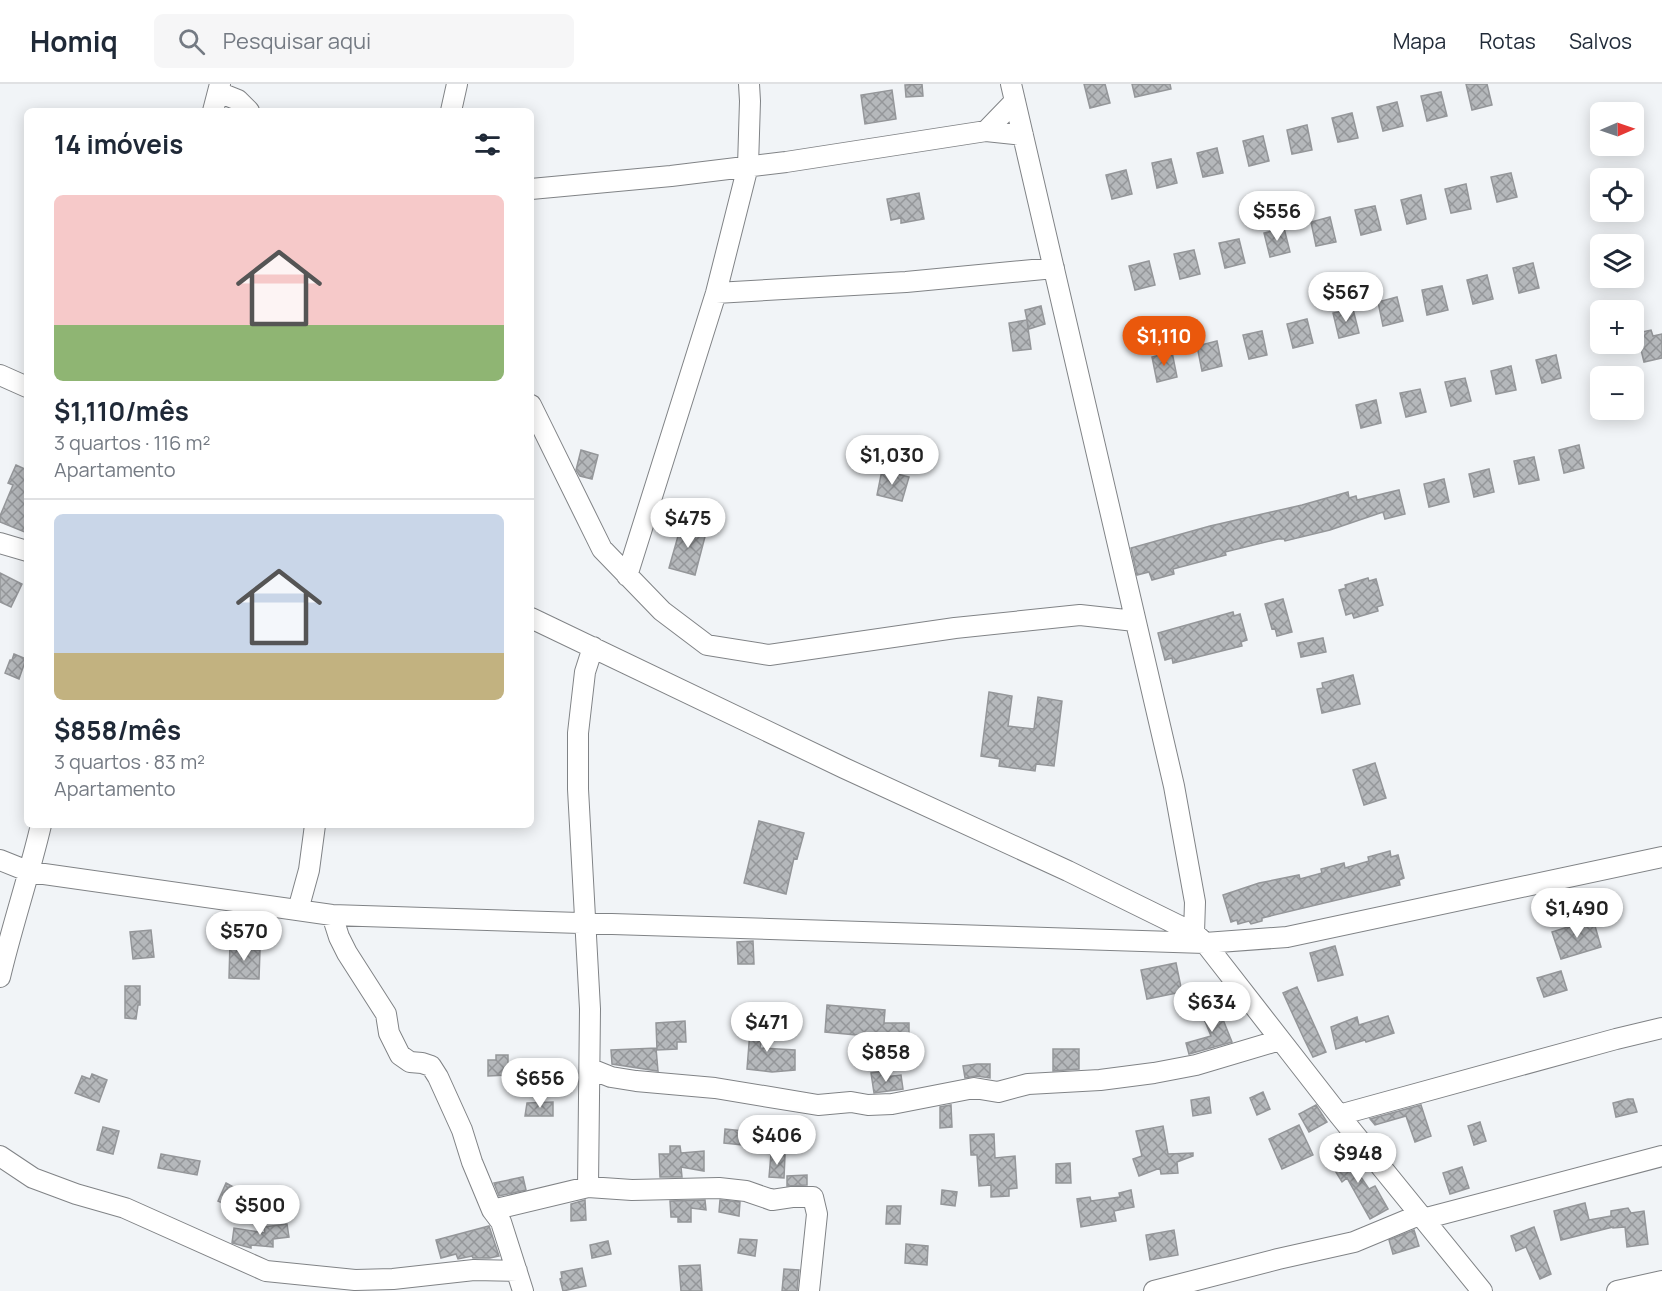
<!DOCTYPE html>
<html lang="pt">
<meta charset="utf-8">
<style>
:root{--surface:#fff;--page:#f6f6f7;--text:#1f2937;--muted:#747a83;--line:#e0e1e3;--accent:#ea580c}
body{margin:0;font-family:Manrope,sans-serif;background:var(--page);color:var(--text);height:100vh;display:flex;flex-direction:column;font-size:22px;white-space:nowrap}
*{box-sizing:border-box;margin:0}
p{font-size:20px;color:var(--muted)}
.icon{flex:none;width:33px;height:33px;fill:none;stroke:currentColor;stroke-width:2;stroke-linecap:round;stroke-linejoin:round}
.map{position:relative;flex:1;overflow:hidden}
.side{position:absolute;left:24px;top:24px;width:510px;height:720px;display:flex;flex-direction:column;background:var(--surface);border-radius:9px;box-shadow:0 3px 15px #0003}
.side>*{flex:none}
.needle{width:39px;rotate:88deg}
.tools{position:absolute;left:1590px;top:18px;display:grid;gap:12px}
.tools a{display:grid;place-items:center;width:54px;height:54px;border-radius:9px;background:var(--surface);box-shadow:0 3px 15px #0003;font-size:30px}
.price{position:absolute;translate:-50% -51px;padding:0 14px;border-radius:21px;background:#fff;color:#222;font-size:20px;line-height:39px;filter:drop-shadow(0 2px 3px #0008)}
.price::after{content:'';position:absolute;left:50%;top:36px;width:18px;height:14px;margin-left:-9px;background:inherit;clip-path:polygon(0 0,100% 0,50% 100%)}
.price.selected{background:var(--accent);color:#fff}
ul{padding:0;list-style:none}
li{display:grid;align-content:center;gap:12px;height:318px;padding:0 30px}
li+li{border-top:2px solid var(--line)}
li span{display:grid;place-items:center;height:186px;border-radius:9px;color:#555}
li>.icon{margin-inline-start:auto}
span .icon{width:108px;height:108px;fill:#fffc;stroke-width:1}
li b{font-size:26px}
h2{display:flex;justify-content:space-between;align-items:center;height:72px;padding:0 30px;font-size:26px}
header{display:flex;align-items:center;gap:36px;box-sizing:border-box;height:84px;padding:0 30px;background:var(--surface);border-bottom:2px solid var(--line)}
header strong{font-size:28px}
nav{display:flex;gap:33px;margin-inline-start:auto;font-size:21px}
.search{width:420px;height:54px;background:var(--page);display:flex;align-items:center;gap:15px;box-sizing:border-box;padding:0 21px;border-radius:9px;color:var(--muted);font-size:22px}
.map>svg:first-child{display:block}
</style>
<header>
<strong>Homiq</strong>
<div class="search"><svg class="icon" aria-label="search" viewBox="0 0 24 24"><circle cx="10" cy="10" r="6"/><path d="M15 15l6 6"/></svg>Pesquisar aqui</div>
<nav><a>Mapa</a><a>Rotas</a><a>Salvos</a></nav>
</header>
<div class="map">
<svg width="1662" height="1207" viewBox="0 0 1662 1207">
<defs>
<pattern id="building-cross-hatch" width="8" height="8" patternUnits="userSpaceOnUse" patternTransform="scale(1.5)"><rect width="8" height="8" fill="#b5b8bb"/><path d="M0 0l8 8M0 8l8-8" fill="none" stroke="#949699"/></pattern>
</defs>
<rect width="100%" height="100%" fill="#f1f4f7"/>
<path fill="url(#building-cross-hatch)" stroke="#949699" stroke-width="1.5" d="M922 0 923 12 906 13 905 1Z
M1084 0H1105L1110 19 1090 24Z
M1132 0H1170L1171 5 1135 13Z
M1466 0H1487L1492 21 1472 26Z
M892 6 896 35 865 40 861 11Z
M1441 8 1447 32 1427 37 1421 12Z
M1397 18 1403 42 1383 47 1377 23Z
M1352 29 1358 54 1338 58 1332 34Z
M1307 41 1312 66 1292 70 1287 46Z
M1263 52 1269 77 1249 82 1243 57Z
M1217 64 1223 89 1203 93 1197 69Z
M1171 75 1177 99 1157 104 1152 79Z
M1126 86 1132 110 1112 115 1106 91Z
M1511 89 1517 113 1497 118 1491 93Z
M1466 100 1471 125 1451 129 1445 105Z
M919 109 924 135 901 139V134L891 136 887 115Z
M1421 111 1426 135 1407 140 1401 116Z
M1375 122 1381 146 1361 151 1355 126Z
M1330 133 1336 158 1316 162 1311 138Z
M1284 144 1290 168 1270 173 1264 149Z
M1239 155 1245 179 1225 184 1219 159Z
M1194 166 1200 190 1180 195 1174 170Z
M1149 177 1155 201 1135 206 1129 182Z
M1533 179 1539 204 1519 209 1513 184Z
M1487 191 1493 215 1473 220 1467 196Z
M1442 202 1448 226 1427 231 1422 206Z
M1397 213 1403 237 1383 242 1378 218Z
M1041 222 1045 240 1029 245 1027 237 1031 265 1013 267 1009 239 1027 236 1025 226Z
M1353 225 1359 249 1339 254 1333 229Z
M1307 235 1313 259 1293 264 1287 240Z
M1651 246 1653 252 1662 250V274L1644 278 1637 249Z
M1262 247 1267 271 1249 275 1243 251Z
M1217 257 1222 282 1202 287 1197 262Z
M1172 268 1177 293 1157 298 1152 273Z
M1556 271 1561 294 1542 299 1536 276Z
M1511 282 1516 306 1496 310 1491 287Z
M1465 294 1471 317 1451 322 1445 298Z
M1420 305 1426 328 1406 333 1400 309Z
M1376 316 1381 339 1361 344 1356 321Z
M1579 361 1584 384 1564 389 1559 366Z
M581 366 598 371 592 395 580 392 576 386Z
M1534 373 1539 396 1519 400 1514 377Z
M16 381 27 386V449L0 438V432L13 401 8 399Z
M1489 385 1494 408 1474 413 1469 390Z
M882 386 909 393 902 417 877 411Z
M1444 395 1449 418 1429 423 1424 400Z
M1399 406 1405 430 1385 435 1383 428 1330 446 1285 457 1284 455H1278L1225 468 1226 471 1173 485 1174 490 1152 496 1149 488 1137 491 1131 464 1210 442 1302 421 1348 408 1349 414 1356 412 1357 416Z
M682 438 707 445 695 491 669 484Z
M0 489 22 500 11 523 0 518Z
M1368 494 1369 497 1376 495 1383 521 1377 523 1378 527 1354 534 1352 529 1346 531 1339 506 1346 504 1345 501Z
M1283 515 1292 548 1277 552 1275 544 1272 545 1265 520Z
M1233 528 1234 532 1240 530 1247 556 1241 558 1242 562 1173 579 1172 574 1165 576 1158 549Z
M1323 554 1326 568 1301 573 1298 559Z
M14 570 26 575 19 595 5 589 10 576H12Z
M1353 591 1360 620 1322 629 1317 605 1323 604 1322 599Z
M989 608 1012 612 1008 642 1034 645 1038 613 1062 617 1054 682 1036 680 1035 687 999 682 1000 675 981 672Z
M1375 679 1386 714 1364 721 1353 686Z
M759 737 804 749 797 775 794 774 786 810 744 799Z
M1390 767 1391 773 1398 771 1404 794 1399 796 1400 801 1262 834V837L1251 840 1249 837 1238 840 1237 836 1231 838 1223 811 1259 799 1299 791 1300 795 1322 789 1321 785 1344 779 1345 784 1369 777 1368 773Z
M1590 805 1599 829 1581 833 1575 809Z
M1593 835 1601 863 1561 875 1552 848Z
M151 846 154 873 133 875 130 848Z
M753 857 754 880H738L737 858Z
M230 859 244 860V865L260 866 259 895 229 894Z
M1335 862 1343 891 1318 897 1310 869Z
M1176 879 1182 908 1147 915 1141 886Z
M1561 887 1567 906 1544 913 1537 894Z
M125 902H140V921H138L136 935 125 934Z
M1297 903 1320 954 1326 968 1313 973 1304 955 1283 909Z
M827 921 885 926 884 939H909V954H888L825 948Z
M1218 923 1232 958 1189 970 1186 959 1211 952 1202 930Z
M1388 932 1394 949 1366 958 1365 956 1336 965 1331 943 1357 933 1359 941Z
M751 934 765 936 760 964 795 966V986L772 988 747 985Z
M685 937 686 958H677V965L657 966 656 939Z
M656 964 658 987 612 980 611 966Z
M1053 965H1079V985L1053 987Z
M496 971H508V991L488 992V976H496Z
M977 980H990V994L976 992 965 994 963 982Z
M884 987V993L901 991 903 1005 874 1009 871 989Z
M92 990 107 996 99 1018 75 1009 82 992 90 995Z
M1263 1008 1270 1025 1257 1031 1250 1014Z
M1209 1013 1211 1029 1193 1032 1191 1016Z
M1628 1015H1633L1637 1028 1616 1033 1613 1019Z
M553 1018V1032H525L527 1019Z
M951 1021 952 1043 940 1044V1023Z
M1316 1021 1327 1038 1309 1048 1299 1030Z
M1421 1021 1431 1052 1415 1058 1406 1032 1375 1041 1370 1035Z
M1480 1038 1486 1057 1474 1061 1468 1042Z
M1299 1041 1313 1071 1282 1085 1269 1055Z
M1163 1042 1168 1070 1193 1069V1072L1177 1078 1178 1089 1161 1090 1160 1084 1139 1092 1133 1075 1142 1072 1136 1047Z
M103 1043 119 1047 113 1070 97 1066Z
M725 1045 753 1048 752 1062 724 1059Z
M994 1050 995 1074 1015 1072 1017 1104 1009 1105V1112L991 1113V1101L979 1102 977 1071H971L970 1051Z
M1338 1059 1369 1105 1375 1102 1388 1125 1370 1135 1347 1094 1342 1098 1334 1085 1339 1081 1330 1064Z
M670 1062H680L681 1069 704 1067V1087L681 1083 682 1093H660L659 1070H670Z
M161 1070 200 1077 197 1091 158 1084Z
M771 1070 785 1071 784 1094 769 1093Z
M1070 1079 1071 1099H1056V1080Z
M1462 1083 1469 1104 1450 1110 1443 1089Z
M807 1091V1101L787 1102V1092Z
M523 1093 526 1106 499 1112 494 1099Z
M226 1099 239 1106 232 1123 218 1117Z
M942 1106 957 1108 955 1122 941 1120Z
M1131 1106 1134 1123 1114 1127 1116 1137 1081 1143 1077 1115 1090 1113 1091 1117 1120 1113 1119 1109Z
M585 1116 586 1136 571 1137V1120Z
M705 1116 706 1126 691 1124V1138H678V1133H671L670 1117Z
M720 1116 740 1118 739 1132 719 1128Z
M1585 1119 1589 1136 1611 1132V1127L1628 1124 1631 1129 1644 1127 1648 1160 1627 1163 1625 1143 1613 1144V1143L1561 1156 1554 1127Z
M887 1122H901L900 1140H886Z
M287 1140 289 1153 273 1155V1163L251 1161V1164L232 1159 234 1144 265 1149 264 1143Z
M489 1142 499 1172 490 1174H473L472 1172 458 1175 456 1170 441 1174 436 1156Z
M1534 1143 1551 1190 1540 1195 1526 1163 1516 1167 1511 1152Z
M1174 1146 1178 1171 1150 1176 1146 1151Z
M1414 1146 1419 1162 1393 1170 1389 1156Z
M740 1155 757 1156 755 1172 738 1169Z
M608 1157 611 1170 592 1174 590 1161Z
M906 1160 928 1162 927 1181 905 1179Z
M700 1181 702 1207H681L679 1182Z
M582 1184 586 1202 563 1207 560 1195 562 1194 561 1188Z
M784 1185 799 1186 797 1207H782Z"/>
<g fill="none" stroke-linecap="round" stroke-linejoin="round">
<defs>
<path id="minor" d="M1011 0 1174 702 1195 818 1194 849
M218 8 238 16 249 27
M213 27 220 0
M451 27 457 0
M986 47 1015 17
M531 105 671 92 786 78 986 47 1023 51
M716 209 906 198 1054 184
M0 291 27 303
M531 321 602 465 662 527 707 561 769 571 955 544 1080 531 1135 537
M0 459 27 467
M627 492 716 209 748 82 750 17 749 0
M531 534 844 684 1068 787 1194 849 1205 859 1339 1031 1482 1207
M0 776 30 788 332 831 1205 859 1287 853 1662 773
M298 826 309 786 315 741
M332 831 339 853 347 869 386 930 389 949 400 971 410 978 422 979 431 982 438 993 462 1046 472 1078 492 1126 501 1138 523 1207
M0 893C12 842 29 792 41 741
M591 985 611 993 636 997 715 1004 818 1021 851 1018 868 1021 892 1020 974 1004 998 1008 1028 1000 1100 996 1154 989 1196 981 1280 956
M1339 1031 1616 955 1662 944
M0 1072 33 1094 76 1110 125 1124 266 1187 355 1196 393 1195 474 1186 517 1187
M588 1103 590 925 578 705V649L585 588 593 563
M492 1126 588 1103 632 1106 719 1104 746 1107 772 1116 792 1113H813L817 1130 809 1207
M1423 1135 1662 1072
M1154 1207 1278 1175 1354 1158 1419 1131
M1617 1207 1662 1197"/>
</defs>
<use href="#minor" stroke="#808386" stroke-width="22"/>
<use href="#minor" stroke="#fff" stroke-width="20"/>
</g>
</svg>
<div class="tools">
<a><svg class="needle" viewBox="-14 -14 28 28"><path d="M0-13l5 13h-10z" fill="#e53935"/><path d="M0 13l5-13h-10z" fill="#747a83"/></svg></a>
<a><svg class="icon" aria-label="locate" viewBox="0 0 24 24"><circle cx="12" cy="12" r="6"/><path d="M12 2v4M12 18v4M2 12h4M18 12h4"/></svg></a>
<a><svg class="icon" aria-label="layers" viewBox="0 0 24 24"><path d="M12 4l9 5-9 5-9-5zM3 14l9 5 9-5"/></svg></a>
<a>+</a>
<a>−</a>
</div>
<b class="price" style="left:1277px;top:158px">$556</b>
<b class="price" style="left:1346px;top:239px">$567</b>
<b class="price selected" style="left:1164px;top:283px">$1,110</b>
<b class="price" style="left:892px;top:402px">$1,030</b>
<b class="price" style="left:688px;top:465px">$475</b>
<b class="price" style="left:1577px;top:855px">$1,490</b>
<b class="price" style="left:244px;top:878px">$570</b>
<b class="price" style="left:1212px;top:949px">$634</b>
<b class="price" style="left:767px;top:969px">$471</b>
<b class="price" style="left:886px;top:999px">$858</b>
<b class="price" style="left:540px;top:1025px">$656</b>
<b class="price" style="left:777px;top:1082px">$406</b>
<b class="price" style="left:1358px;top:1100px">$948</b>
<b class="price" style="left:260px;top:1152px">$500</b>
<section class="side">
<h2>14 imóveis<svg class="icon" aria-label="filters" viewBox="0 0 24 24"><path d="M4 7h16M4 17h16"/><circle cx="9" cy="7" r="2"/><circle cx="15" cy="17" r="2"/></svg></h2>
<ul>
<li><span style="background:linear-gradient(#f6c9c9 70%,#8fb573 0)"><svg class="icon" aria-label="home" viewBox="0 0 24 24"><path d="M3 11l9-7 9 7M6 9v11h12V9"/></svg></span><div><b>$1,110/mês</b><p>3 quartos · 116 m²</p><p>Apartamento</p></div></li>
<li><span style="background:linear-gradient(#c9d6e8 75%,#c2b280 0)"><svg class="icon" aria-label="home" viewBox="0 0 24 24"><path d="M3 11l9-7 9 7M6 9v11h12V9"/></svg></span><div><b>$858/mês</b><p>3 quartos · 83 m²</p><p>Apartamento</p></div></li>
</ul>
</section>
</div>
